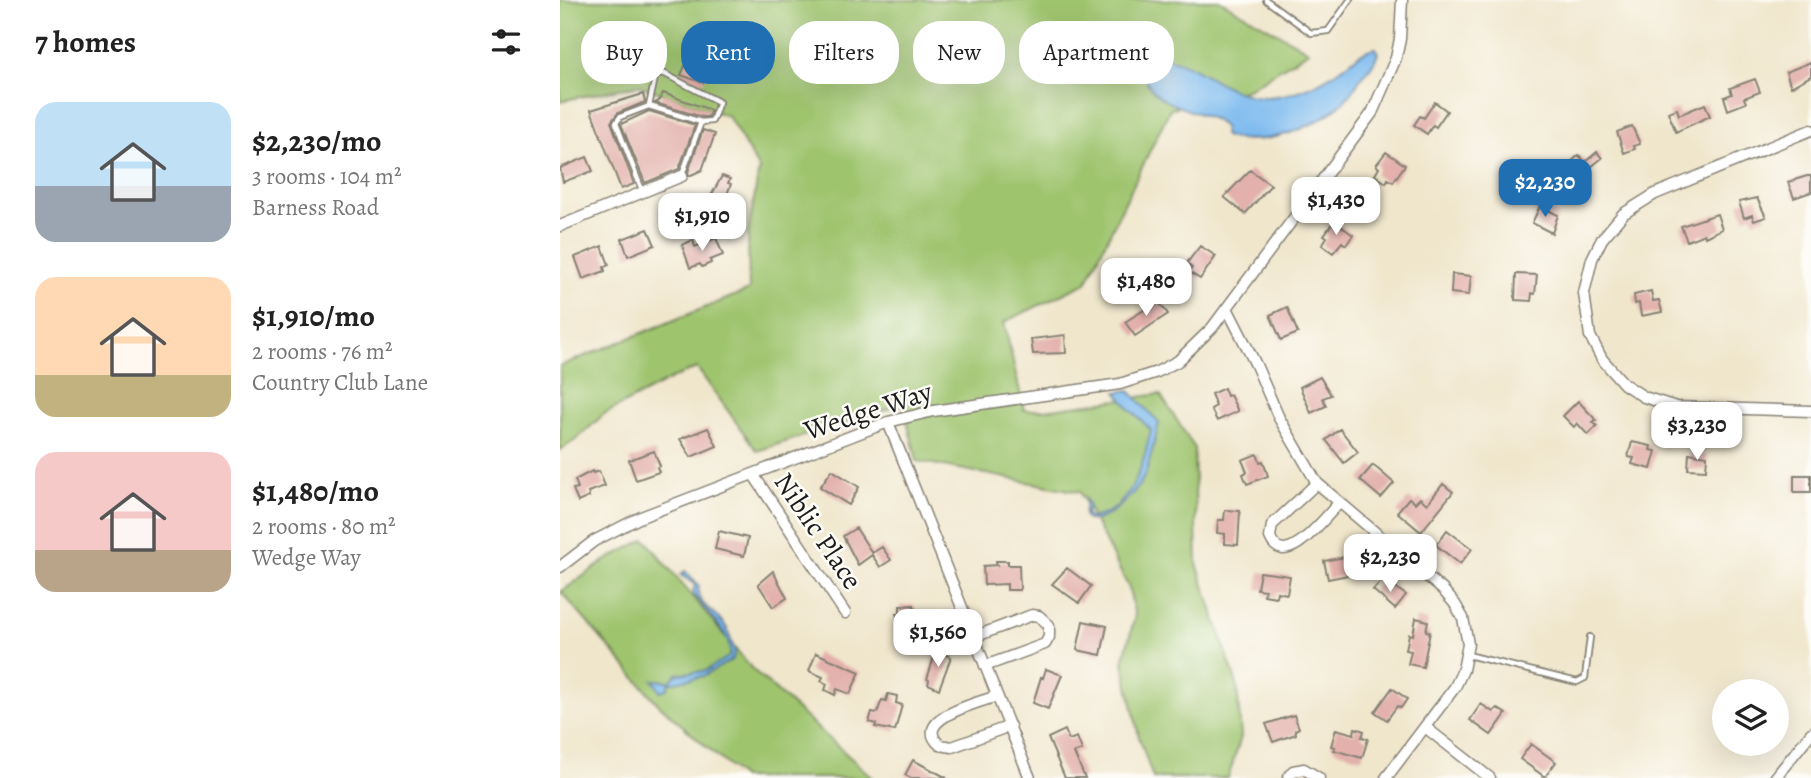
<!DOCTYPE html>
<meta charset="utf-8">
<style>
:root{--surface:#fff;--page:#f6f6f6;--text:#222;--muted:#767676;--accent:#1f6fb2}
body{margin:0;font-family:Alegreya,serif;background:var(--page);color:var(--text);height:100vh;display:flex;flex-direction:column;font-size:26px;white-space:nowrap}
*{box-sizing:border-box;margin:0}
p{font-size:23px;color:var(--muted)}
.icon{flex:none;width:38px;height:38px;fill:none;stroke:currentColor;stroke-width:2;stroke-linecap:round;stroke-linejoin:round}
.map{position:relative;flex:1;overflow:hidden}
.panel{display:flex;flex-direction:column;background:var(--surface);width:560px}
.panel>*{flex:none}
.hud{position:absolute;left:21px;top:21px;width:665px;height:63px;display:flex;gap:14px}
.tools{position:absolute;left:1152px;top:679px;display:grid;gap:14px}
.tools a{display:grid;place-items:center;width:77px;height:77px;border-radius:50%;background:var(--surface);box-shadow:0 7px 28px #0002;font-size:35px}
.price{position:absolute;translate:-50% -60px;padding:0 16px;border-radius:14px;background:#fff;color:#222;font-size:23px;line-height:46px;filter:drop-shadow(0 2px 4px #0008)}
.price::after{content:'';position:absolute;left:50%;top:42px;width:21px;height:16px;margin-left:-10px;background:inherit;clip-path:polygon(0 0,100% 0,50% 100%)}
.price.on{background:var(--accent);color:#fff}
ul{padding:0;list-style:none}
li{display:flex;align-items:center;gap:21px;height:175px;padding:0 35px}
li span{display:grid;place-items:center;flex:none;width:196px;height:140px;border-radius:21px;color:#555}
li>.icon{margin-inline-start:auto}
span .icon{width:84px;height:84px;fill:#fffc;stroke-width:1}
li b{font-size:30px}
h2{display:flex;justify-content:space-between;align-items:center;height:84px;padding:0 35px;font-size:30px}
.tag{padding:0 24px;border-radius:28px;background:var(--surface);box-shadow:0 7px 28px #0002;font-size:24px;line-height:63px}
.tag.on{background:var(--accent);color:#fff}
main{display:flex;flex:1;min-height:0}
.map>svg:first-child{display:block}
</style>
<main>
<section class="panel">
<h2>7 homes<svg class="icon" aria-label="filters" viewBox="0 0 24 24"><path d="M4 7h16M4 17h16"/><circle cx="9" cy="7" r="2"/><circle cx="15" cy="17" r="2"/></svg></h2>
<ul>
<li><span style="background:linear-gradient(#bfe0f5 60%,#9aa5b1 0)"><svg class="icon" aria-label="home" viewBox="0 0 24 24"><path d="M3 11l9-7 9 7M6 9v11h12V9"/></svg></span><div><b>$2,230/mo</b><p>3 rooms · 104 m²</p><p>Barness Road</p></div></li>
<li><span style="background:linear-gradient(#ffd9b3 70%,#c2b280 0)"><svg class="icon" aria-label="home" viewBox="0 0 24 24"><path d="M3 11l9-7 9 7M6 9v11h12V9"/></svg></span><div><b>$1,910/mo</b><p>2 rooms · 76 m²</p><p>Country Club Lane</p></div></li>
<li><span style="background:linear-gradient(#f6c9c9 70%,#b9a48a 0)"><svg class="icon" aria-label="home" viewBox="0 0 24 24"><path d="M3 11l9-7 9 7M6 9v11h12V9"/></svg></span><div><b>$1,480/mo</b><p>2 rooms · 80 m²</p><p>Wedge Way</p></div></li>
</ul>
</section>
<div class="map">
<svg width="1251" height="778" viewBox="0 0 1251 778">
<rect width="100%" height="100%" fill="#fdfcf7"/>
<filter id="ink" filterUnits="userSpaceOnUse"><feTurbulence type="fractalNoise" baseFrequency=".0143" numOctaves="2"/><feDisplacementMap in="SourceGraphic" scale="14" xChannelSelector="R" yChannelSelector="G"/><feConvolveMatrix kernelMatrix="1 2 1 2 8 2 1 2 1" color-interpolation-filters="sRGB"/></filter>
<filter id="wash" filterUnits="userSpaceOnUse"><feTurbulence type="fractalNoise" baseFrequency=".00686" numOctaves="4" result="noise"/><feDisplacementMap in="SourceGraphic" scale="28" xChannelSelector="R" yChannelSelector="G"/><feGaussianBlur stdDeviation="1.57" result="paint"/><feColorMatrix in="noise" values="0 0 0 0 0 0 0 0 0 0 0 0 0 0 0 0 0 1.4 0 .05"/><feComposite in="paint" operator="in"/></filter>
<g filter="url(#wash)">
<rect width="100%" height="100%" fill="#f0e6cc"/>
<path fill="#9fc46e" stroke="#5e7045" stroke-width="2" d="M0 0H659L749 51 688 89 610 109 526 283 444 322 464 410H484L600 394 634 447 637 564 677 685 681 737 668 778H593L579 737 563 662 575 616 569 588 520 492 357 461 343 404 197 451 137 368 117 376 44 414 17 439 0 450V366L189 290 188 234 199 169 168 116 78 85 0 101Z
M85 539 192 669 313 778H182L99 705 1 592 46 560Z"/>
<path fill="#7cbaef" stroke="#4c6b86" stroke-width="2" d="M815 48 818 53C814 65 808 70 800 79 795 86 791 95 784 101 755 129 704 148 664 136V128C657 119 650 118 640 114 614 106 586 97 582 67L590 58C631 52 662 97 704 97 730 97 758 85 779 70 791 63 801 50 815 48Z
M569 390 599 423C595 439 591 457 586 473 578 491 548 524 527 520L524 515 526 500 529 506 526 514 530 518C572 512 583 464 591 430L568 407 557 392Z
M125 571 139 586C134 606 159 612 167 629 170 636 171 643 175 651L173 659 143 676 109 683 107 689 100 691 93 680 110 681 117 674 145 671 170 656C173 633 144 612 133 593L135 584 121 575Z"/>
<g id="blocks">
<path fill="#e3b0ac" d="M141 36 153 41 149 51 156 55 143 83 121 75 137 39 140 40Z
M1251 62V76L1231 87 1226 72Z
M1195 79 1200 92 1184 98 1186 103 1168 110 1164 97 1172 94 1170 88Z
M103 93 151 110 148 117H142L95 103 99 101Z
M83 94 85 102 58 113 51 122 74 184 61 189 31 110Z
M875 102 887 111 876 127 873 125 867 134 854 125 860 116 864 118Z
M1145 104 1150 116 1116 132 1108 112 1117 109 1119 115Z
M89 111 135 125 119 169 85 183 61 124Z
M1072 126 1080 144 1074 146 1075 149 1064 153 1057 132Z
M143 130 155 134 142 170 129 176 128 172Z
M826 152 845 165 833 182 828 179 826 183 815 175 819 168 816 165Z
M1037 152 1042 158 1025 172 1028 176 1016 191 1005 178 1018 168 1012 161 1019 155 1025 162Z
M27 157 33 171 3 182 0 168Z
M690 170 711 185 685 214 664 197Z
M162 176 170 179 168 183 171 184 165 199 152 194Z
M1247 176H1251V192L1234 198 1228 182Z
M1197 198 1206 217 1194 221 1192 215 1184 218 1179 202Z
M980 206 998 215 992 233 972 223Z
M1157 214 1162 229 1145 237 1144 234 1127 241 1121 226Z
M774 221 793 235 786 245 782 242 773 253 762 245 767 237 764 235Z
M88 229 95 245 68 256 62 239Z
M156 238 163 255 150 260 151 263 142 267 140 264 130 268 122 245 133 240 135 247Z
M42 246 49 265 44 267 45 271 23 279 15 257Z
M640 246 656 256 640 279 629 272 632 268 627 263Z
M892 274 911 276 909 295 891 293Z
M956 274 977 275 975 294 972 293 971 301 955 300Z
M1091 291 1093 301 1099 300 1102 312 1081 316 1079 303 1075 304 1074 295Z
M598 301 608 314 575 336 565 322Z
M727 307 738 333 721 340 710 315Z
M505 335 506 353 473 354 471 339Z
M760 377 771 395 763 398 766 406 751 413 740 387Z
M664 388 667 396 670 395 678 411 657 421 651 409 656 406 651 394Z
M1018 401 1036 420 1033 422 1037 426 1028 435 1017 423 1014 427 1003 416Z
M148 428 157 446 131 457 120 439Z
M780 429 798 452 784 463 766 440Z
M1072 442 1091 446 1090 450 1096 451 1091 469 1072 464 1074 458 1068 457Z
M94 451 100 466 97 467 99 472 76 480 69 460Z
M1129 453 1147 456 1146 470 1128 469Z
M697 454 700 462 703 461 708 476 687 484 683 474 687 472 682 460Z
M813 465 834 483 821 498 800 480Z
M272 470 299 487 289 505 260 487Z
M32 471 33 473 39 471 45 486 28 492 29 497 18 502 13 489 18 488 15 480Z
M1234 475H1251V492H1234Z
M883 484 893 492 861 532 837 512 849 498 855 503 860 498 867 504Z
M665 510 680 511 678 545 665 544V534L657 533 658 520H664Z
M296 528 312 553 322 547 331 560 320 567 312 555 298 565 283 536Z
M887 530 912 549 900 564 876 545Z
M159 531 188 538 184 556 155 549Z
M795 555 798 573 768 579 764 561Z
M436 561H448V565H459L460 590H447V584L424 585 423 566 437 565Z
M507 568 531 586 519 603 492 584Z
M213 571 227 598 213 607 198 584Z
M700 572 730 576 727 594 717 592 716 597 704 595 705 590 697 589Z
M823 579 846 595 835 609 813 590Z
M354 605 356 618 362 617 363 628 339 634 337 614 340 613V606Z
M856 618 868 621 866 631 870 632 863 667 848 664 851 651 846 650 849 634 853 635Z
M523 621 547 626 541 655 517 650Z
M376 651 391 657 379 689 368 684 369 680 367 679Z
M256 653 300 672 290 694 277 689 275 695 265 690 267 684 261 681 263 677 249 671Z
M486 669 502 675 488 709 473 703 481 677 483 678Z
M832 688 847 699 841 708 837 706 827 720 815 712Z
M328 694 337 696 336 703 342 705 335 731 315 727 316 724 309 722 312 712 317 713 322 700 326 701Z
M921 704 933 712 937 708 946 714 931 735 910 720Z
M734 715 739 728 735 730 736 734 713 742 706 724Z
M795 728 804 731 802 737 808 739 802 758 774 750 775 747 771 746 776 729 794 734Z
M505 730 509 740 517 737 522 750 514 753 525 778H505L488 738Z
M971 744 996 762 985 777 960 759Z
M353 760 387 778H351L345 775Z"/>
</g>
</g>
<g filter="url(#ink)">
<use href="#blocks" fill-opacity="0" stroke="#868174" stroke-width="2"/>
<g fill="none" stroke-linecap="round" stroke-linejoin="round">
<defs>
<path id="lane" d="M706 0 751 33 768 31 790 0
M89 106 141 122
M82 190 56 123 60 117 89 106 95 78 99 73 105 74 159 102 152 121 141 122 122 175
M908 655 1017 682 1025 678 1030 637"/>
<path id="street" d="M1251 130 1095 194 1063 214 1042 239 1032 259 1024 293 1030 336 1042 359 1064 384 1084 397 1116 407 1251 411
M0 226 122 176
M667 308 696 365 719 418 757 483 883 590 895 604 903 618 908 644 903 670 895 687 826 778
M328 422 470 778
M193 474 285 613
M757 483 712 525 710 537C724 573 765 517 779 503
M0 567 34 541 81 517 328 422 373 411 560 384 597 372 618 361 652 328 812 113 836 58 840 39 842 0
M414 637 472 615 479 616 489 625V637L485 644 425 666
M437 696C420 702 350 719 380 745L392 747 450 726
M865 727 930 778
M728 778 733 771 744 769 759 778
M1215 778 1251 733"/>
</defs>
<use href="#lane" stroke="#868174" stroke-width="8"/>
<use href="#street" stroke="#868174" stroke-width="13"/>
<use href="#lane" stroke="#fff" stroke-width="4.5"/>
<use href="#street" stroke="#fff" stroke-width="10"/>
</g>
</g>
<g text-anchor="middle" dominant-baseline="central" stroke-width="5" stroke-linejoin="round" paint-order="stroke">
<g font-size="28" fill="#1c1c1c" stroke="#fdfcf7">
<text transform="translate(308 411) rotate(-18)">Wedge Way</text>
<text transform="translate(258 531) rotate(56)">Niblic Place</text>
</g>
</g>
</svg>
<div class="tools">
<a><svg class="icon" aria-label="layers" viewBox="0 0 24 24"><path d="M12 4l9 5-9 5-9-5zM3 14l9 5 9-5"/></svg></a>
</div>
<b class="price on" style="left:985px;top:219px">$2,230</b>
<b class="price" style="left:776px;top:237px">$1,430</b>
<b class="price" style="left:142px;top:253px">$1,910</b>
<b class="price" style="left:586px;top:318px">$1,480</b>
<b class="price" style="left:1137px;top:462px">$3,230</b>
<b class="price" style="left:830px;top:594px">$2,230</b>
<b class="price" style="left:378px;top:669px">$1,560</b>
<div class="hud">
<a class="tag">Buy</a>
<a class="tag on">Rent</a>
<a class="tag">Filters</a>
<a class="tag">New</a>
<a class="tag">Apartment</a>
</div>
</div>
</main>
